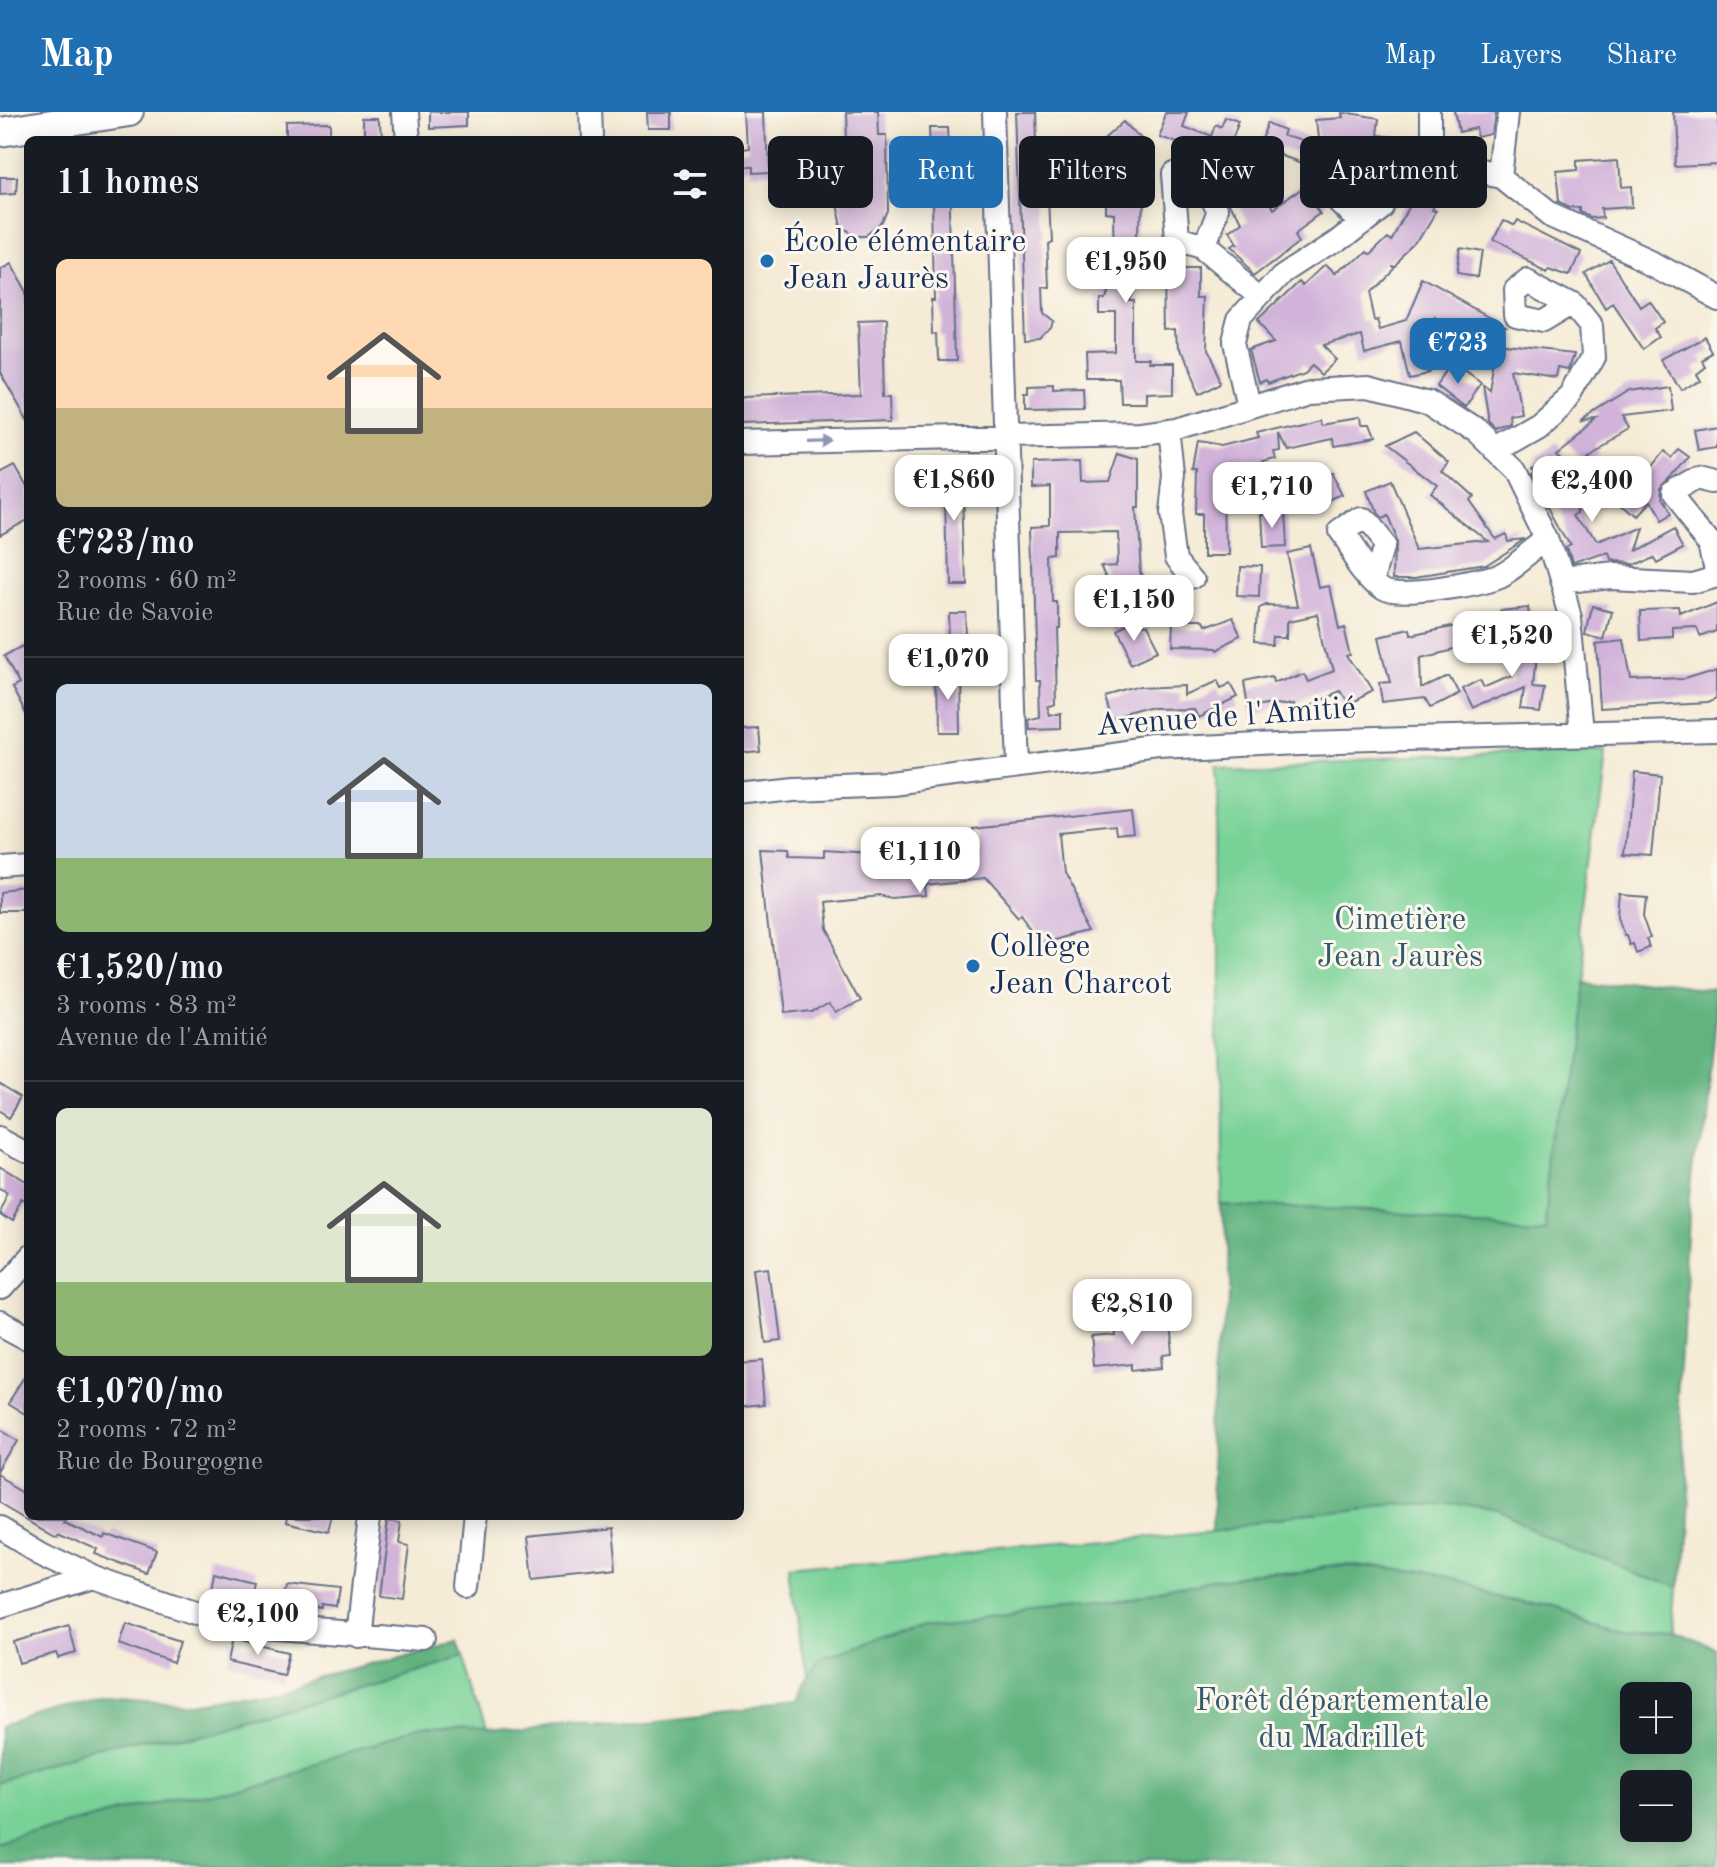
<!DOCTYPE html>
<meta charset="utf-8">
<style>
:root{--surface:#171b24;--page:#242831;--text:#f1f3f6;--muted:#9ea1a6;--line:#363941;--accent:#1f6fb2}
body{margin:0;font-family:"Old Standard TT",serif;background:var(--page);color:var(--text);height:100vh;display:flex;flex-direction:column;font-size:30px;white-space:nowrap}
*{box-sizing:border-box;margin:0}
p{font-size:26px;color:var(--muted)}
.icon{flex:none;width:44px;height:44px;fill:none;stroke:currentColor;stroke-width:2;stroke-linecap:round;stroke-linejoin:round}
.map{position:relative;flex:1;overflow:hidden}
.drawer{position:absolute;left:24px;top:24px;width:720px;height:1384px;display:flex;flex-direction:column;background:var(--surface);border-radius:12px;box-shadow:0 4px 20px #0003}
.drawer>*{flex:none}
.hud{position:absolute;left:768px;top:24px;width:760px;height:72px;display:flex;gap:16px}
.controls{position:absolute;left:1620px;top:1570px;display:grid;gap:16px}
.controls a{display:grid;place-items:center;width:72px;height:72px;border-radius:12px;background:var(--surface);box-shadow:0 4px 20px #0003;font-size:40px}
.price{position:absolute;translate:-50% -68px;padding:0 18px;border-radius:16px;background:#fff;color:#222;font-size:26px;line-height:52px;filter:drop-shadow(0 2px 4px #0008)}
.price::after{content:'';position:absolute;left:50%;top:48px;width:24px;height:18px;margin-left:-12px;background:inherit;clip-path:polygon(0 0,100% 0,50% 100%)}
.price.current{background:var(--accent);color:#fff}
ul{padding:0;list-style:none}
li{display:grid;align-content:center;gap:16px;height:424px;padding:0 32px}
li+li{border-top:2px solid var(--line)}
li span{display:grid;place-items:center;height:248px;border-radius:12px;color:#555}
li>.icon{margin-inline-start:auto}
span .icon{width:144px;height:144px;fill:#fffc;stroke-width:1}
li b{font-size:34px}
h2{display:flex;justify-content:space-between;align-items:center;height:96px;padding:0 32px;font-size:34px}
.pill{padding:0 28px;border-radius:12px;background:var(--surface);box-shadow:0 4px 20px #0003;font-size:28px;line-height:72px}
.pill.current{background:var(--accent);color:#fff}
header{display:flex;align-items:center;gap:48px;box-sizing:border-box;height:112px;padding:0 40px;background:var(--accent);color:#fff}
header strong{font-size:38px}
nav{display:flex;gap:44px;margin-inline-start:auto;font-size:28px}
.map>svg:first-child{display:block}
</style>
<header>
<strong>Map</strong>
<nav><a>Map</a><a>Layers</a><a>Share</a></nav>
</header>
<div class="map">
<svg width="1717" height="1755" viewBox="0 0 1717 1755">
<rect width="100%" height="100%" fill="#fbf7ec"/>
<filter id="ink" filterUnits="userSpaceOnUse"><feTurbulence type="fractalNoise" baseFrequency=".0125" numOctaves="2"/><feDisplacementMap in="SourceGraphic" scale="16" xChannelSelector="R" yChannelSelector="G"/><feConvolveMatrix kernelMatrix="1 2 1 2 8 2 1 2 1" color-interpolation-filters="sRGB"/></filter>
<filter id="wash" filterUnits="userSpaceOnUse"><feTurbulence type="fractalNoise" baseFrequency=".006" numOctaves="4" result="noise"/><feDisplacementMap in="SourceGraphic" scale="32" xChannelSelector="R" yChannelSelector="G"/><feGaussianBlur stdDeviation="1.8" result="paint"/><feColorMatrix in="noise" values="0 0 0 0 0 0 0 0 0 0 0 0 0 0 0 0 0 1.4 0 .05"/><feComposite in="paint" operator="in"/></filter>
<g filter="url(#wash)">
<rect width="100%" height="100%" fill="#f5ebd6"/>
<path fill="#78d197" stroke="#4a807a" stroke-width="2" d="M1606 640 1546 1104 1221 1091 1219 652Z
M1443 1395 1499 1404 1673 1475 1670 1522 1623 1519 1548 1496 1443 1473 1344 1460 1224 1468 819 1552 807 1568 795 1457 1217 1419Z
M463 1543 487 1623 422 1622 0 1737V1674Z"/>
<path fill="#62b380" stroke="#3e716f" stroke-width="2" fill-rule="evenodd" d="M1576 864 1716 881 1692 1101 1673 1475 1499 1404 1443 1395 1217 1419 1221 1091 1546 1104Z
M1343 1460 1443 1473 1548 1496 1623 1519 1670 1522 1717 1541V1755H0V1737L422 1622 487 1623 796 1591 803 1573 819 1552 927 1510 1112 1492 1224 1468ZM1678 1584V1628H1634V1584ZM1678 1672V1716H1634V1672Z
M458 1527 463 1543 0 1674V1615L103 1584 190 1590 285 1573Z"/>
<g id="blocks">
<path fill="#d1b3da" d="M428 0H469V13L428 15Z
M647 0H671V18H648Z
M746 0H766L768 59 748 60V54H740V36L748 35Z
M842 0H878L879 23H887L888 102 883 114 869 125H858L842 116 836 87 835 56H827L826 24H843Z
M1017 0H1035L1037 63H1046L1049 125 1045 127 1047 176H1041L1042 201 1052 209 1050 216 1040 226 1025 227Z
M1166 0H1189L1184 14 1212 25 1216 14 1222 17 1226 8 1240 13 1234 29 1249 54 1157 23Z
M1453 0H1494L1491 23 1477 26 1475 17 1457 21Z
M1673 0H1717V50L1675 52Z
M1339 1 1378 7 1376 24 1403 28 1400 46 1319 36 1316 8 1340 6Z
M364 4H380L381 28H364Z
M1125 8 1144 28 1119 50 1100 30Z
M1269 11 1286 18 1284 24 1326 39V49L1321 58 1260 36Z
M329 13V28H287V14Z
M932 16H950L951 38H933Z
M1619 45 1621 76 1631 75 1632 95 1602 97 1603 106 1592 107 1583 103V99H1574L1561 93 1558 60 1579 58V48Z
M1252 60 1272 98 1306 74 1324 99 1298 118 1302 125 1255 161 1229 137 1234 134 1227 123 1240 113 1221 75Z
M1415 61 1444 77 1434 95 1438 97 1419 129 1395 152 1390 151 1393 153 1365 181 1371 208 1375 207 1378 217 1406 209 1423 169 1505 215 1492 218 1486 231 1435 206 1441 230 1422 234 1428 259 1410 263 1402 229 1364 239 1360 222 1321 233 1335 247 1321 260 1310 250 1303 257 1268 270 1266 267 1260 270 1251 238 1276 229 1259 211 1302 170 1306 174 1327 154 1337 164 1366 136 1368 139 1388 120 1392 123 1413 84 1410 82 1413 76 1409 74Z
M1106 63H1121V71L1141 70 1140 125H1133L1126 149 1142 154 1131 191H1136V249H1151L1150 253H1172V281L1144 282V291H1120L1119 268H1086L1085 242 1116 241V203H1099V186H1104L1115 148 1114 101 1106 100Z
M0 65H17L16 81 0 82Z
M952 65 957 249H939L938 219 934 220 933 185H936L934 90H929L928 66Z
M1501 108 1512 114 1515 109 1581 142 1571 162 1551 155 1549 158 1490 130Z
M1460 137 1480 141 1476 167 1456 164Z
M1609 148 1639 194 1648 188 1663 210 1655 216 1661 225 1644 237 1613 191 1606 196 1586 162Z
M11 150 28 180V309L0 261V156Z
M1168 156H1201V184H1208L1206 239 1221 268 1197 280 1179 242 1178 219 1169 220Z
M883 210 885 281H892L893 308 740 313V288L746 286 861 282 858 211Z
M1705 225 1713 239 1702 245 1705 250 1696 257 1700 264 1680 276 1663 248Z
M1498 234 1575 243 1570 260 1560 258 1558 268 1513 261 1521 304 1510 306 1511 314 1496 320 1488 312 1482 275 1490 281Z
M1451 252 1480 273 1464 296 1436 274Z
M1054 274V279L1084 278 1085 297 1025 298V282H1029V275Z
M1668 274 1671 299 1621 305 1628 317 1590 339 1595 347 1580 356 1559 337 1596 308 1583 309 1629 280Z
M1322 305 1323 311 1360 305 1361 314H1368L1373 327 1333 334 1332 326 1286 336 1278 320 1279 338 1273 339 1275 347 1263 350 1264 353 1225 362 1226 440H1204V402H1196L1197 361H1193L1198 331 1222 335 1258 326 1256 321Z
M1717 314V335L1699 338 1695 318Z
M1414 320 1449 350 1442 359 1472 386 1469 390 1495 427 1506 422 1508 429 1526 427 1484 454 1416 465H1394L1395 429 1384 402 1378 405 1374 401 1366 379 1390 369 1419 437 1488 430 1430 383 1437 374 1385 334Z
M1679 337 1690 345 1674 365 1661 377 1660 388 1668 401 1656 408 1646 389 1633 403 1609 382 1631 358 1638 364 1644 361 1645 363 1663 340 1672 346Z
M1120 341 1138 347V395H1135L1139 460 1153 494 1128 503 1104 453 1117 452 1116 420 1060 421V446L1052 447 1053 490H1057V516H1054L1056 588 1049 591 1052 600 1063 597V614L1029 615 1028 606 1041 603 1040 568H1036L1032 415 1050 414V374L1031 375V351L1082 349 1083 371 1110 370Z
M1552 341 1583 394V400L1578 403 1596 433 1636 415 1629 438 1673 414 1683 432 1656 446 1653 441 1628 452 1605 451 1603 445 1571 456 1566 438 1571 436 1531 360 1534 358 1532 354Z
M15 354 28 377V408L0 423V362Z
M962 354 966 472H948L946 389H941L940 355Z
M1333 361 1345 384 1317 398 1306 375Z
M1283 399 1285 435 1261 436 1259 400Z
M1311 437 1320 475 1331 473 1340 513 1346 511 1353 540 1348 541 1372 580 1343 593 1334 579 1293 595 1290 589 1249 597 1245 572 1275 566 1276 571 1302 559 1306 567 1332 557 1318 500 1290 506V523H1279L1278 533 1259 532 1261 495 1267 492 1298 493 1287 442Z
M1237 454 1260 455 1259 485 1236 484Z
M1717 490V520L1700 526 1697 518 1672 519V527L1641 529 1640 499 1680 498 1681 505Z
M1593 492 1613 497 1606 524 1587 519Z
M1530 494 1532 513 1421 543 1422 575 1447 563 1457 582 1430 596 1425 587 1383 592 1380 572 1392 571 1381 524 1409 517 1410 523 1476 508 1475 505 1501 501V497Z
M949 499H967L968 528 950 529Z
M1233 508 1242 527 1215 540 1214 538 1170 537 1171 515H1202L1204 519Z
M1123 514 1143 515 1156 540 1130 552 1113 519Z
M1533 518 1535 532H1537L1533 572 1545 573 1541 598 1523 596 1526 575 1471 599 1460 577 1481 568 1485 576 1512 564 1513 528Z
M1624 526 1631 569 1685 567 1717 557V587L1707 591 1602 597 1598 529Z
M28 531V606L12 576 19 572 4 544Z
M958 559 959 620H937L936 560Z
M1217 568 1221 576 1231 572 1238 585 1199 604 1195 596 1160 597 1115 609 1108 585 1144 575 1187 573V582Z
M759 615 761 638 740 640V616Z
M1632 659 1660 662 1653 743 1625 741Z
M1133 697 1136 724 1118 726 1117 716 1058 722 1062 761 1094 820 1043 833 1022 805 1019 807 983 766 928 772 929 784 895 787 881 784 820 790 823 818 860 886 836 900 830 890 811 901 781 904 763 738 788 739 789 746 824 747V740L872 743V747L977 736 974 714Z
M28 778V801H0V781Z
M1622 780 1646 782 1644 802 1652 825 1648 826 1651 835 1638 840 1635 831 1631 832 1628 823H1626L1620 807Z
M0 971 23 985 11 1005 0 998Z
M0 1056 28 1073V1095L23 1092 12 1111 0 1103 10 1084 0 1077Z
M771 1156 780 1229 765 1231 756 1158Z
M1167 1210 1170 1243 1163 1244 1164 1255 1136 1258V1253L1094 1257 1091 1225 1114 1223 1113 1215Z
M762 1247 766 1292 740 1295V1249Z
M28 1262V1301L10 1290Z
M0 1316 19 1328 0 1361Z
M0 1362 28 1378V1404H67L65 1407 103 1425 104 1421 157 1440 149 1462 96 1442 98 1437 58 1419 56 1422 0 1389Z
M286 1404H333L329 1420 285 1410Z
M389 1406 402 1408 399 1430 409 1432 402 1487 379 1484Z
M608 1415 612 1459 534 1468 529 1424Z
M216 1459 257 1469 252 1492 212 1482Z
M287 1472 338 1478 335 1497 322 1495V1499L298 1496 299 1493 284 1491Z
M125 1511 180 1529 173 1551 118 1532Z
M69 1514 76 1541 58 1546 56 1541 19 1551 13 1530Z
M232 1527 289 1541 283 1563 227 1550Z"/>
</g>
</g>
<g filter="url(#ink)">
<use href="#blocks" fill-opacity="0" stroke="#677188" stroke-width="2"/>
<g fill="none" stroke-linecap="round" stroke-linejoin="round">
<defs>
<path id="minor" d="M404 0 406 28
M589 0 590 28
M995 0 1016 655
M1429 0V31L1440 51 1501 64
M1508 0 1501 64 1551 104 1655 151 1717 185
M1204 137 1177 129 1172 63 1198 60 1218 100 1204 137 1262 185
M1249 293 1235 232 1241 208 1285 160 1337 126 1381 91 1386 64 1334 60 1335 81 1361 107
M1169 318 1174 366 1170 402 1176 444 1193 465
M740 331 1141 322 1177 317 1308 276 1369 273 1428 289 1477 321 1514 357 1548 427 1571 503 1582 622
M1495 339 1539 314 1572 285 1594 245 1592 213 1574 191 1528 167 1514 178 1515 203 1544 209 1574 191
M1717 370 1701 366 1674 382 1711 428 1717 455
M1373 466 1382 433 1361 407 1339 423C1351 439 1364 464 1382 476 1399 487 1478 472 1498 464 1515 456 1533 438 1548 427
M1561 471 1610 465 1693 469 1717 462
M740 681 789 675 892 671 1161 637 1298 630 1717 619
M0 755 28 753
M0 1024 28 1039
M0 1176 28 1145
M0 1211 28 1226
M0 1415 40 1439 94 1465 198 1501 266 1515 426 1528
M468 1475 475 1404
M0 1494 94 1465
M356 1524 370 1404"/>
<path id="major" d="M0 20 129 0"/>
</defs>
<use href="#minor" stroke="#677188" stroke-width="26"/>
<use href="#major" stroke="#677188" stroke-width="32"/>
<use href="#minor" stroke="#fff" stroke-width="22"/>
<use href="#major" stroke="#fff" stroke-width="28"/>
</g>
<defs><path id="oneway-solid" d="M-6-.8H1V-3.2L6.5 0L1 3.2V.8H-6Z" transform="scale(2)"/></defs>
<use fill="#8d97ae" href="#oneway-solid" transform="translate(818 329) rotate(-2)"/>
</g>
<g fill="#1f6fb2" stroke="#fbf7ec" stroke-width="3">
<circle cx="767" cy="149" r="8"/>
<circle cx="973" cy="854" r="8"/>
</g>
<g text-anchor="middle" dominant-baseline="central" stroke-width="6" stroke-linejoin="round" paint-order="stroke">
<g font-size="32" fill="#1b2f5e" stroke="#fbf7ec" text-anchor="start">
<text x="783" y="131">École élémentaire<tspan x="783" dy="37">Jean Jaurès</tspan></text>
<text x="989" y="836">Collège<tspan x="989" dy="37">Jean Charcot</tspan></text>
</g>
<g font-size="32" fill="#1b2f5e" stroke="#fbf7ec">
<text transform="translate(1226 606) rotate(-4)">Avenue de l'Amitié</text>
</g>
<g font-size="32" fill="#32586c" stroke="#fbf7ec">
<text x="1400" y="809">Cimetière<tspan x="1400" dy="37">Jean Jaurès</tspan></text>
<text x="1342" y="1590">Forêt départementale<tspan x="1342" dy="37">du Madrillet</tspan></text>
</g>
</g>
</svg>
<div class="controls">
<a>+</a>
<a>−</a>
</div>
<b class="price" style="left:1126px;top:193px">€1,950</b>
<b class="price current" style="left:1458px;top:274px">€723</b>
<b class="price" style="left:954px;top:411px">€1,860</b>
<b class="price" style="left:1592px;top:412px">€2,400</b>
<b class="price" style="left:1272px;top:418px">€1,710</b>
<b class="price" style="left:1134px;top:531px">€1,150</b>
<b class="price" style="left:1512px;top:567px">€1,520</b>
<b class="price" style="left:948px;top:590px">€1,070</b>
<b class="price" style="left:920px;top:783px">€1,110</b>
<b class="price" style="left:1132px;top:1235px">€2,810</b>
<b class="price" style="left:258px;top:1545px">€2,100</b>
<div class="hud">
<a class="pill">Buy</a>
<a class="pill current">Rent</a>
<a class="pill">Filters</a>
<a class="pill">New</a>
<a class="pill">Apartment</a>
</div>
<section class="drawer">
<h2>11 homes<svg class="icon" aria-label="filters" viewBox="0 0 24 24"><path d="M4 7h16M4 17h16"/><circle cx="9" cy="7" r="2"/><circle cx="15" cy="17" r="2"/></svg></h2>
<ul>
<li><span style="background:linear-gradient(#ffd9b3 60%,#c2b280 0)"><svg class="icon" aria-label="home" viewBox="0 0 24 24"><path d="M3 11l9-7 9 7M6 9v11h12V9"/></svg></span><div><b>€723/mo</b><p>2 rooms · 60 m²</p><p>Rue de Savoie</p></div></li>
<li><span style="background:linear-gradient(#c9d6e8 70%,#8fb573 0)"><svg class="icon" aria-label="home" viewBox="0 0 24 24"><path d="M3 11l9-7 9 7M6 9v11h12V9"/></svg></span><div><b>€1,520/mo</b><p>3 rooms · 83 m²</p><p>Avenue de l'Amitié</p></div></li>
<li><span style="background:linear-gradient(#dfe7d0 70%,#8fb573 0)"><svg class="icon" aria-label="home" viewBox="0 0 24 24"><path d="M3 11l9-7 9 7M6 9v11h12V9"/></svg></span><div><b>€1,070/mo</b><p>2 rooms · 72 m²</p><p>Rue de Bourgogne</p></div></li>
</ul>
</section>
</div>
